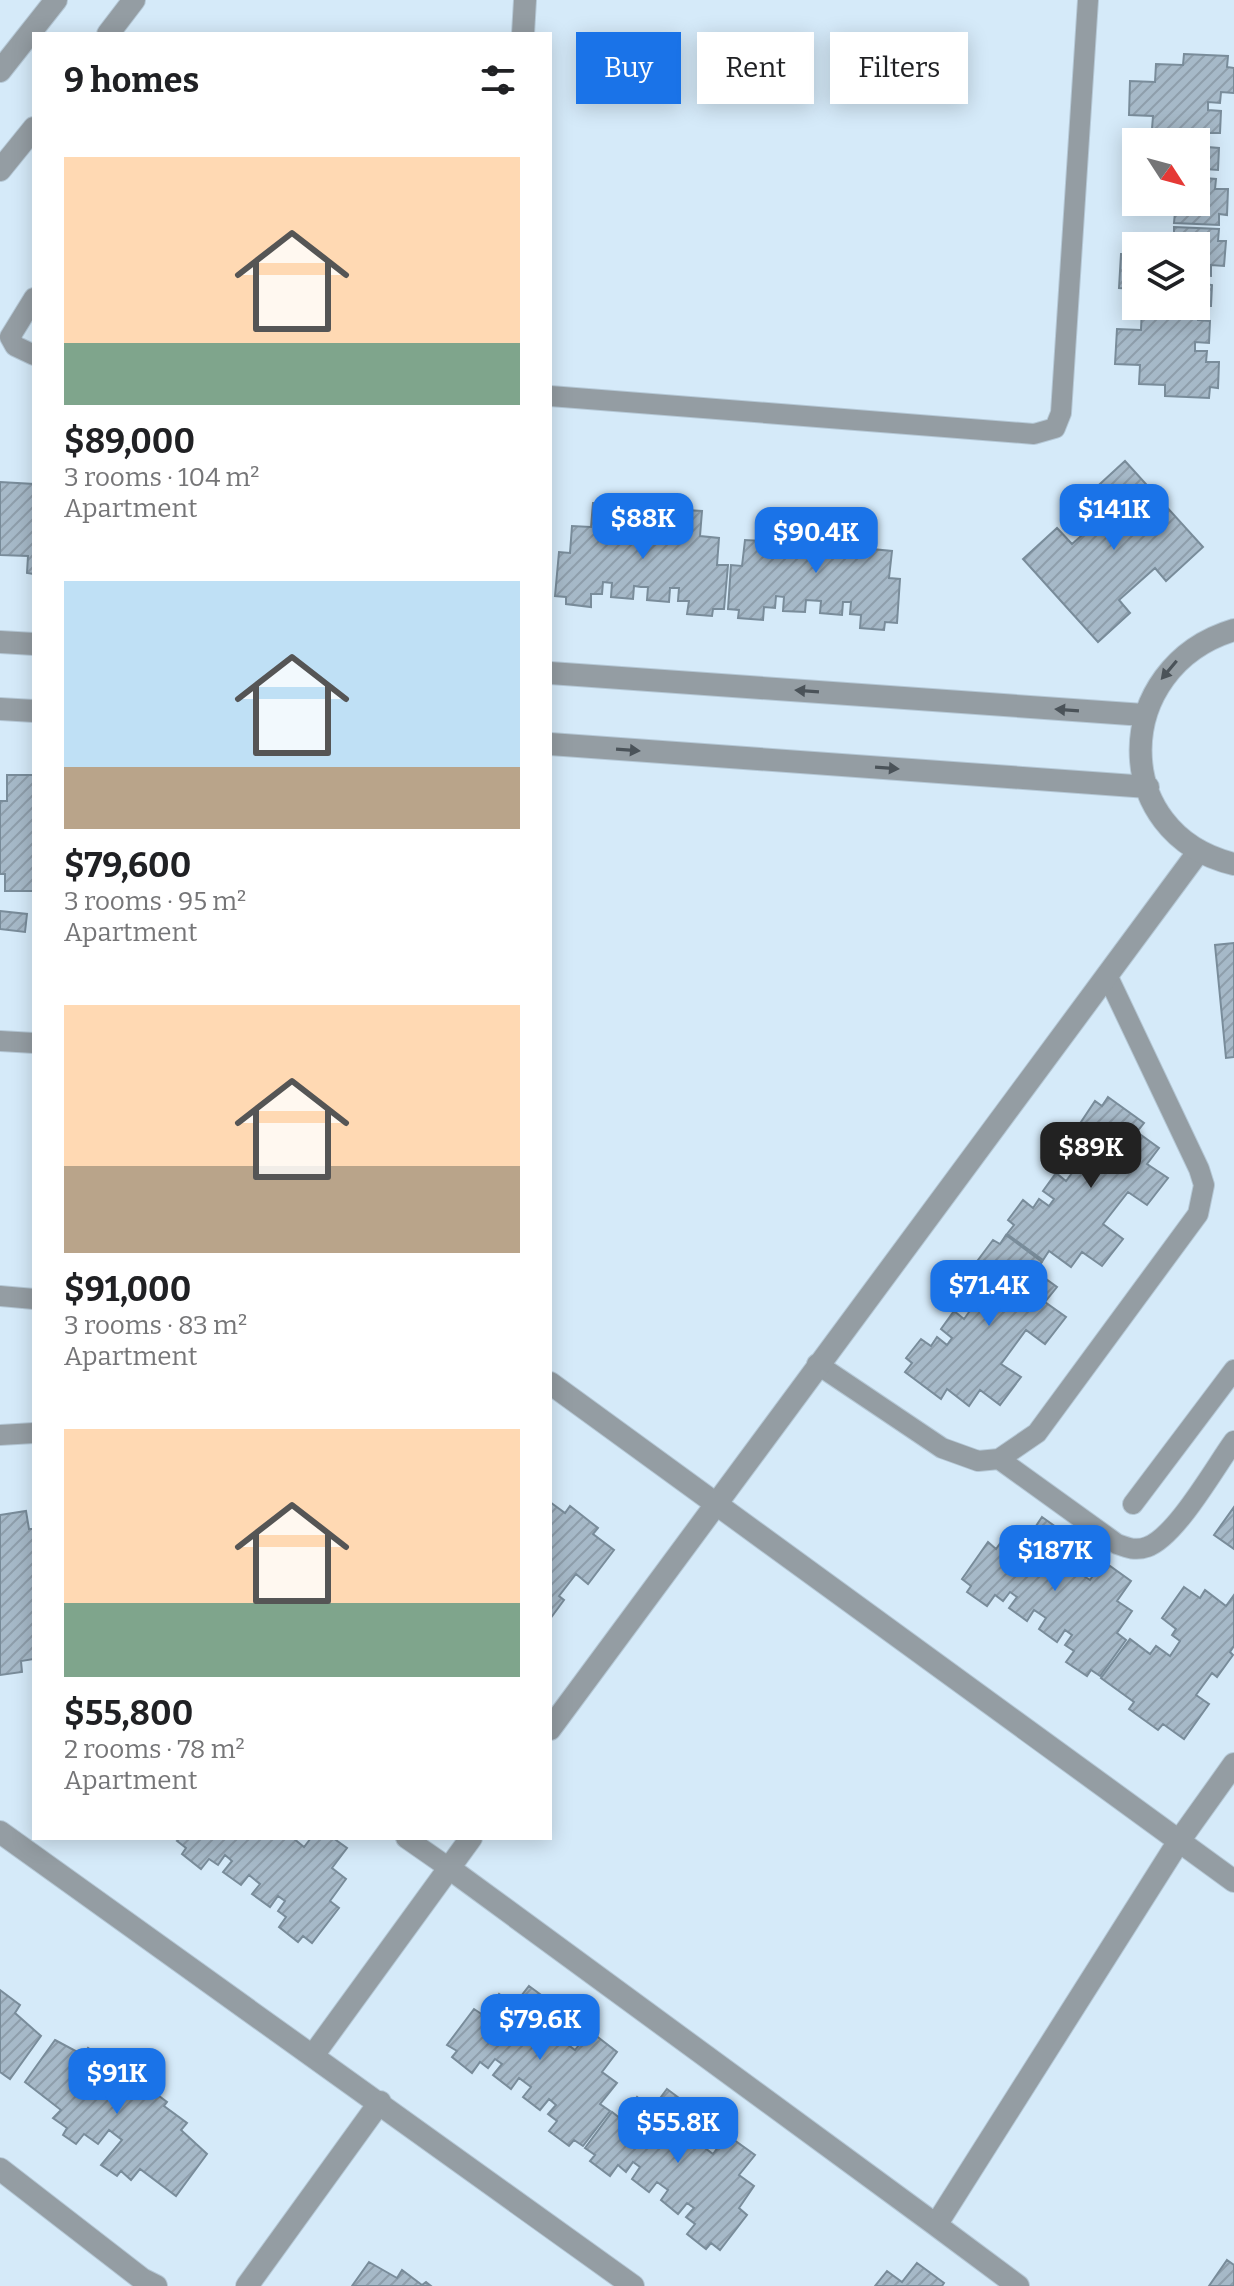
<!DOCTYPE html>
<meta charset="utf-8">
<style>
:root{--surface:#fff;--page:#f2f2f2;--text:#202124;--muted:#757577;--accent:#1a73e8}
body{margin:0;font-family:Bitter,serif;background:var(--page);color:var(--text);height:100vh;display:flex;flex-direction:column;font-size:30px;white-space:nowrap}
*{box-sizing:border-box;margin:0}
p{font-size:26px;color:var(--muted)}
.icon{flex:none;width:44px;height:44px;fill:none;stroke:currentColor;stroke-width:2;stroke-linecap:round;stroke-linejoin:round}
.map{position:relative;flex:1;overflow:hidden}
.drawer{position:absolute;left:32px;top:32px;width:520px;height:1808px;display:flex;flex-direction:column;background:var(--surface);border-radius:0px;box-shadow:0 4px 20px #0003}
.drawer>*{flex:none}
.top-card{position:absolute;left:576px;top:32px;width:538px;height:72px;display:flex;gap:16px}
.needle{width:52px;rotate:126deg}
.fabs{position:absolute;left:1122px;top:128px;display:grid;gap:16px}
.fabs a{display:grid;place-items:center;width:88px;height:88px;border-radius:0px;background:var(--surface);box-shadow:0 4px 20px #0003;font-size:40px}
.price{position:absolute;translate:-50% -68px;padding:0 18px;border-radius:16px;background:var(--accent);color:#fff;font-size:26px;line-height:52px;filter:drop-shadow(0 2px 4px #0008)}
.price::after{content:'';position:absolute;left:50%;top:48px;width:24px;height:18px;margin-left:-12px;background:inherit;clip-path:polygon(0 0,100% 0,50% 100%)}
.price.current{background:#222;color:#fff}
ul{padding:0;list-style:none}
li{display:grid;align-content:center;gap:16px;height:424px;padding:0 32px}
li span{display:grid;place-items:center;height:248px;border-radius:0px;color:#555}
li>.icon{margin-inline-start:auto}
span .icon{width:144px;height:144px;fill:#fffc;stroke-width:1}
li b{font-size:34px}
h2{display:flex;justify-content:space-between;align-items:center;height:96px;padding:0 32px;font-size:34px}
.tag{padding:0 28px;border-radius:0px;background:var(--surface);box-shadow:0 4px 20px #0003;font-size:28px;line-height:72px}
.tag.current{background:var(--accent);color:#fff}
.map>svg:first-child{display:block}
</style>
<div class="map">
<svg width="1234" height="2286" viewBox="0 0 1234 2286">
<defs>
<pattern id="building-hatch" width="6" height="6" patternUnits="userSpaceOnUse" patternTransform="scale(2)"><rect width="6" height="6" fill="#a6b9c8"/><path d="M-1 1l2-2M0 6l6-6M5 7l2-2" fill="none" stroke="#8e9eab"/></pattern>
</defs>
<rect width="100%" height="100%" fill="#d5eaf9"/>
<path fill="url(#building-hatch)" stroke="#798c9a" stroke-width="2" d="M1184 54 1228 56 1227 67 1234 68V93L1221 92 1220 103 1208 102V110L1221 111 1220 133H1208L1207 140V147L1219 148 1218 170 1205 169 1204 178 1216 179 1215 189H1228L1227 215 1219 214V225L1174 223 1175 212 1148 211 1149 202H1196V142H1151L1153 116 1129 115 1130 81 1155 82 1156 64 1183 65Z
M1126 156 1136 157V191H1125Z
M1174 227 1219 229 1218 241H1226L1224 266 1211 265V276L1199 275 1198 283 1212 285 1211 306H1198V320L1210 321 1209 343 1195 342V351H1207L1206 362H1219L1218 388 1210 387 1209 398 1165 396V385L1139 384 1140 365 1115 364 1117 329 1141 330 1142 306H1196V246H1146L1147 236 1174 238Z
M1121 254 1136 255V289L1119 288Z
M1125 461 1203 547 1166 581 1155 568 1119 600 1130 613 1098 642 1023 559 1057 528 1072 544 1107 513 1090 493Z
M0 482 34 484V574L27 573 28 556 0 555Z
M593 503 627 505 625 529 666 532 668 509 702 511 700 536 719 538 717 565H728L724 609H713L712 616 687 614 689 601H678L679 588H670L669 602 647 600 648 587H641L634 586 633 599 611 597 612 583 603 582 602 594H591V607L566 604V597L555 596 559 552 570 553 572 526 591 527Z
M765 516 799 519 798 543 839 546 840 522 875 525 872 549 892 551 889 578 900 579 897 623 885 622 884 630 860 628 861 615 850 614 851 602H843L842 615 820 613 821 601 806 600 805 612 783 611 784 597 776 596 775 608 764 607 763 620 738 618 739 610 728 609 731 565 742 566 745 540 763 541Z
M7 775H34V891H5V874H0V801H7Z
M0 911 27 914 25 932 0 929Z
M1234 943V1057L1226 1058 1215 945Z
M1108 1097 1144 1123 1137 1132 1159 1148 1147 1164 1168 1178 1147 1205 1128 1192 1103 1224 1123 1239 1102 1266 1082 1252 1071 1267 1049 1251 1043 1260 1007 1234 1014 1225 1008 1220 1023 1200 1033 1208 1039 1199 1049 1206 1054 1199 1043 1191 1056 1173 1066 1181 1075 1169 1065 1162 1078 1144 1089 1152 1094 1145 1085 1138 1091 1129 1081 1122 1095 1101 1102 1106Z
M1006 1235 1042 1262 1035 1271 1057 1287 1045 1302 1066 1317 1045 1344 1026 1330 1001 1364 1021 1377 1000 1405 980 1390 969 1406 947 1389 941 1399 905 1372 912 1363 906 1358 921 1339 931 1346 937 1337 947 1345 952 1338 941 1329 954 1311 964 1319 972 1308 962 1300 976 1282 987 1290 992 1284 982 1277 989 1268 978 1260 993 1240 1000 1244Z
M550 1502 565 1513 570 1506 598 1528 593 1534 614 1550 588 1584 576 1574 559 1596 564 1600 550 1619Z
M1234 1507V1549L1214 1535Z
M26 1511 29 1529H34V1659L21 1661 22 1672 0 1675V1515Z
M1042 1517 1070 1537 1056 1557 1073 1569 1090 1580 1103 1561 1131 1581 1117 1601 1132 1611 1117 1633 1126 1640 1100 1676 1091 1670 1087 1676 1066 1662 1074 1651 1065 1645 1072 1635 1065 1630 1057 1642 1039 1629 1046 1618 1034 1610 1027 1621 1009 1608 1017 1597 1010 1592 1003 1601 995 1595 987 1606 967 1592 971 1586 962 1579 988 1542 996 1549 1012 1527 1028 1538Z
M1184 1587 1200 1598 1205 1590 1226 1606 1234 1595V1646L1230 1652 1233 1655 1217 1677 1212 1673 1196 1695 1209 1704 1184 1739 1163 1724 1158 1730 1129 1709 1134 1702 1101 1678 1130 1639 1150 1654 1156 1646 1170 1656 1180 1641 1172 1635 1176 1629 1162 1618Z
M180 1838H293L304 1847 311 1838H333L347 1848 332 1868 346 1879 330 1901 339 1908 312 1943 303 1936 298 1942 279 1927 286 1917 278 1911 285 1901 278 1896 270 1907 252 1894 260 1884 249 1875 241 1885 223 1872 232 1861 225 1855 218 1865 209 1859 201 1869 182 1854 186 1848 177 1841Z
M529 1986 556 2006 542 2025 575 2050 590 2031 617 2052 602 2072 617 2083 600 2104 610 2111 583 2146 574 2140 569 2146 549 2131 557 2121 548 2114 556 2105 549 2099 540 2110 523 2097 531 2087 519 2078 511 2089 493 2075 502 2064 495 2059 488 2068 480 2062 472 2073 452 2057 457 2051 447 2045 474 2009 483 2015 499 1994 514 2005Z
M0 1990 20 2005 15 2013 41 2036 10 2079 0 2072Z
M55 2040 83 2055 88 2048 109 2063 111 2060 167 2102 164 2106 187 2123 181 2130 207 2154 176 2196 140 2169 131 2180 121 2171 117 2176 101 2165 122 2140 109 2130 98 2144 84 2134 76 2144 63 2135 67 2128 53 2118 61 2110 25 2082Z
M667 2089 695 2110 680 2129 713 2154 727 2135 755 2155 739 2175 754 2186 739 2208 747 2215 720 2250 711 2243 706 2249 687 2234 695 2224 686 2217 694 2208 687 2203 678 2214 661 2200 668 2190 657 2182 649 2192 632 2179 640 2167 633 2162 626 2172 618 2165 610 2176 590 2161 595 2155 585 2148 612 2112 621 2119 637 2097 652 2109Z
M1227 2260 1234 2265V2286H1209Z
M369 2262 397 2278 402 2270 422 2285 426 2282 431 2286H352Z
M917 2263 944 2283 942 2286H875L887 2271 902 2282Z"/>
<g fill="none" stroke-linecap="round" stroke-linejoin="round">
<defs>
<path id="service" d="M34 298 10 337 15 346 34 355
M550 396 1034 434 1055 428 1061 413 1088 0
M0 1041 34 1043
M0 1296 34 1299
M817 1364 942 1448 978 1461 999 1459 1037 1433 1198 1214 1204 1185 1199 1169 1107 975
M0 1435 34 1433
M999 1459 1117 1544C1128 1548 1136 1551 1147 1547 1176 1537 1215 1467 1234 1441
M1133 1504 1234 1370
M406 1838 449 1868"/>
<path id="minor" d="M108 34 134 0
M523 34 525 0
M0 71 56 0
M0 170 34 128
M550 1383 1234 1881
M550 1729 1199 851
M0 1832 633 2286
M449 1868 936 2225
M314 2054 471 1838
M0 2169 142 2279 156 2286
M247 2286 380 2102
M1018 2286 936 2225 1179 1841 1234 1764"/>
<path id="tertiary" d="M1234 630C1111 667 1108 834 1234 864
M0 642 34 644
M550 673 1144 715
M0 709 34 711
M550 744 1148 787"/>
</defs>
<use href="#service" stroke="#b5c8d6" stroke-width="22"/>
<use href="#minor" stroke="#b5c8d6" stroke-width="24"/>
<use href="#tertiary" stroke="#b5c8d6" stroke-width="24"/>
<use href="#service" stroke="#949da3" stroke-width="20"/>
<use href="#minor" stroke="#949da3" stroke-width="22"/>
<use href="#tertiary" stroke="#949da3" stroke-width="22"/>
</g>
<defs><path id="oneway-solid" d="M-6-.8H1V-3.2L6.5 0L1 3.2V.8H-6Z" transform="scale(2)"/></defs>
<g fill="#4b5359">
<use href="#oneway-solid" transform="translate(1169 670) rotate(130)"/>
<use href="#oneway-solid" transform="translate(807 691) rotate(-176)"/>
<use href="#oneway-solid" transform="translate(1067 710) rotate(-176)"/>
<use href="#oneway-solid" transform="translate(628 750) rotate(4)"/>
<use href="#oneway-solid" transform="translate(887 768) rotate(4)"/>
</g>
</svg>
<div class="fabs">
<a><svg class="needle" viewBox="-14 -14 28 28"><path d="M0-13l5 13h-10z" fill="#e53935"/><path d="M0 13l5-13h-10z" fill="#757577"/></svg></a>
<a><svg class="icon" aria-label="layers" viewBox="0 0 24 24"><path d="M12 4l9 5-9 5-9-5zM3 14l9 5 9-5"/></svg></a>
</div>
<b class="price" style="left:1114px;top:552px">$141K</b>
<b class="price" style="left:643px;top:561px">$88K</b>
<b class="price" style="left:816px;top:575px">$90.4K</b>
<b class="price current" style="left:1091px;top:1190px">$89K</b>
<b class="price" style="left:989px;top:1328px">$71.4K</b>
<b class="price" style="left:1055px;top:1593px">$187K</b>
<b class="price" style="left:540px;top:2062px">$79.6K</b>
<b class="price" style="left:117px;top:2116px">$91K</b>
<b class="price" style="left:678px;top:2165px">$55.8K</b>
<div class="top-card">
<a class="tag current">Buy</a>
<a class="tag">Rent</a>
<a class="tag">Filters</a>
</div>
<section class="drawer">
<h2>9 homes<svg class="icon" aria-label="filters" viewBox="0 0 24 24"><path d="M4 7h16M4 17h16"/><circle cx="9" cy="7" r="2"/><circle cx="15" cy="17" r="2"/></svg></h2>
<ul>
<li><span style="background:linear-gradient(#ffd9b3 75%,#7fa58c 0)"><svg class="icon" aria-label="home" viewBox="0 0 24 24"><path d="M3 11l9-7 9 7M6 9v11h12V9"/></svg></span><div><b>$89,000</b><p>3 rooms · 104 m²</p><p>Apartment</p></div></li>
<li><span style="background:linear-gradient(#bfe0f5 75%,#b9a48a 0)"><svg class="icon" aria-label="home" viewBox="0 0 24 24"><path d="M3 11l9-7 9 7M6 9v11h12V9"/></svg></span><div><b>$79,600</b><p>3 rooms · 95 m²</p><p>Apartment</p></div></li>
<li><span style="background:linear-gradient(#ffd9b3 65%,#b9a48a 0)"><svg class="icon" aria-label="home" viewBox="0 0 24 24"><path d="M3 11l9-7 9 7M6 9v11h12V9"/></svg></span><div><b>$91,000</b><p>3 rooms · 83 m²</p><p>Apartment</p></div></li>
<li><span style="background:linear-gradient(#ffd9b3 70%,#7fa58c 0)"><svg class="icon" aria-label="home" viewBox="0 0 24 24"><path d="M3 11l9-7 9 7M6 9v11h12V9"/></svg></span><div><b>$55,800</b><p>2 rooms · 78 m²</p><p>Apartment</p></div></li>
</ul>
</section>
</div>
